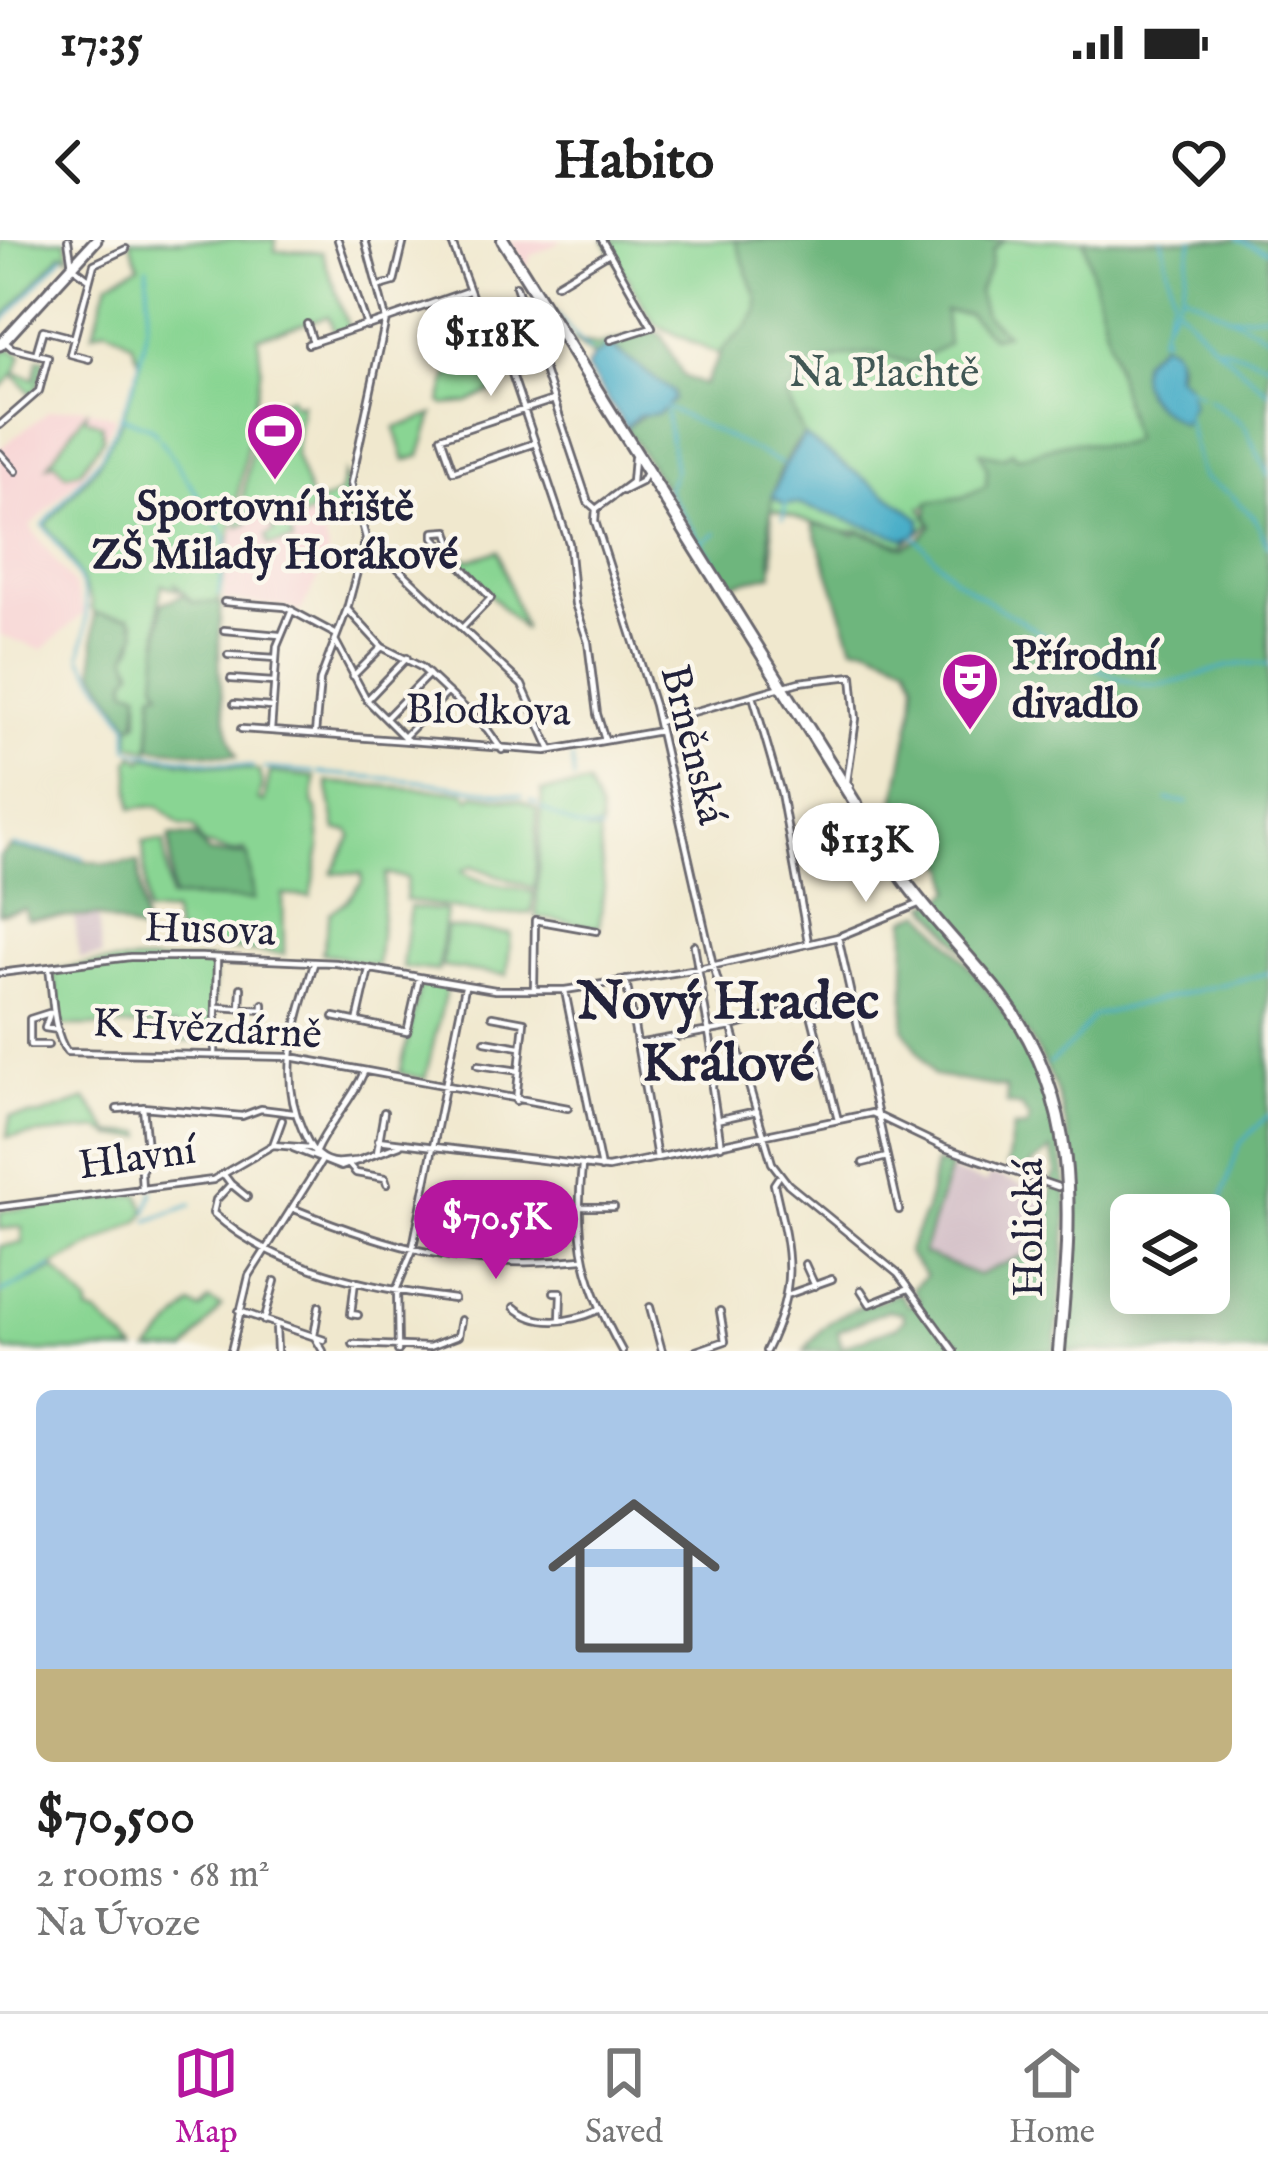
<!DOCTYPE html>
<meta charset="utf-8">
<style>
:root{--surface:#fff;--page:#f2f2f2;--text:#222;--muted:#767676;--line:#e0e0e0;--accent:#b5179e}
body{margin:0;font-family:"IM FELL English",serif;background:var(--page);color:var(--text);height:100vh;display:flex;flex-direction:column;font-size:45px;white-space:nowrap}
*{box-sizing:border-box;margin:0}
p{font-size:39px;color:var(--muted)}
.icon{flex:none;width:66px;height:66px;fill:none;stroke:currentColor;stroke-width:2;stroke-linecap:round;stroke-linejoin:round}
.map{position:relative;height:1111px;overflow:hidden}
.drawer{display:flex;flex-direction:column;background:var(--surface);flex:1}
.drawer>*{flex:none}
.buttons{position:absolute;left:1110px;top:954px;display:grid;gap:24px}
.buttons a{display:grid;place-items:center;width:120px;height:120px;border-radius:18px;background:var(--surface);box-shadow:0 6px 30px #0003;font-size:60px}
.price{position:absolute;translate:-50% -102px;padding:0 27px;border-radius:42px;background:#fff;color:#222;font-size:39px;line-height:78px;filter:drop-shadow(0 3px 6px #0008)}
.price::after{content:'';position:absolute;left:50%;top:72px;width:36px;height:27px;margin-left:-18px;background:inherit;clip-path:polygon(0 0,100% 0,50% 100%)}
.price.selected{background:var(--accent);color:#fff}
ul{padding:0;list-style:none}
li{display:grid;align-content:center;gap:24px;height:636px;padding:0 36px}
li span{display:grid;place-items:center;height:372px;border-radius:18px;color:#555}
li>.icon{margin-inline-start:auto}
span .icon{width:216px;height:216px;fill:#fffc;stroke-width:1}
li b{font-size:51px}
.status{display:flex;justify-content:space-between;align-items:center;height:84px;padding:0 60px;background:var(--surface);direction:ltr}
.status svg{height:33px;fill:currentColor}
header{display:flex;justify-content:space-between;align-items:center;height:156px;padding:0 36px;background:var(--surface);font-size:54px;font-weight:700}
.menu{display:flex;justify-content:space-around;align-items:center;height:168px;border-top:3px solid var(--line);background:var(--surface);font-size:33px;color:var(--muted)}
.menu a{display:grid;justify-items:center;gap:6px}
.menu .selected{color:var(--accent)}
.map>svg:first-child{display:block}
</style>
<div class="status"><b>17:35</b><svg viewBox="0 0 49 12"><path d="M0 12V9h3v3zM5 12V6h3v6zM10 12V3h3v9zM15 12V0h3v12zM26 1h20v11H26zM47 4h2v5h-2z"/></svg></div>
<header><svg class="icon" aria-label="back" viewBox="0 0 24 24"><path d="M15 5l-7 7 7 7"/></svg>Habito<svg class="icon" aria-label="heart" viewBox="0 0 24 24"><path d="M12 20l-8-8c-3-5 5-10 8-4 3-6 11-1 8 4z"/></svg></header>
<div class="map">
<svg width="1268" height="1111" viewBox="0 0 1268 1111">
<rect width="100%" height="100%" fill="#fbf7ec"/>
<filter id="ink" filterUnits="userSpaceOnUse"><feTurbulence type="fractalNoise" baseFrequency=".00833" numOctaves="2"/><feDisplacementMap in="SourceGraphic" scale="24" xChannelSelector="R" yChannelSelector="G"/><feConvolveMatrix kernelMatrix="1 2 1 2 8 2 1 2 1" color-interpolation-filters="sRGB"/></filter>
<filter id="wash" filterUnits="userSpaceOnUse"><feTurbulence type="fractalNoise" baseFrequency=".004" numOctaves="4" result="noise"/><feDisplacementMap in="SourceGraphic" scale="48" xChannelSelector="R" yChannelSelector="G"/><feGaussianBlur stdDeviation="2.7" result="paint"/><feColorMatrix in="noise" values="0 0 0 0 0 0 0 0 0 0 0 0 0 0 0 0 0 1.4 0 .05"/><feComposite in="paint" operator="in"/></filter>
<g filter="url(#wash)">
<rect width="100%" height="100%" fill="#f0e8ce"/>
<path fill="#f7cfd1" d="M510 0H564L531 16 526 31Z
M80 167 116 177 83 234 30 287 74 345 84 373 42 410 0 395V208L49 171Z
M266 269 274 293 270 305 293 300 288 285 315 271 328 309 327 323 300 372 284 366 223 360 233 287 248 283 245 276Z"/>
<path fill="#d2bdc6" d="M98 676 102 716 79 719 75 679Z
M950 931 986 943 989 935 1000 937 1052 955 1047 1006 978 1035 922 1012Z"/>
<path fill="#89d593" stroke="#567c67" stroke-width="3" d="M0 0H66L69 17 62 13 0 81Z
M129 0H276L275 11 322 12 349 89 335 94 328 76 258 97 261 128 219 359 216 363 192 362 174 342 179 351 162 344C158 355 157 444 161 452H154L153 456 149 510 130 504 131 485 139 482V452L126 449V438L133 429 126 414C137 408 137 392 134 381L95 373 91 368 92 363 70 317 46 285 96 228 121 182 137 134 140 123 132 103 106 88 93 93 108 42 139 26Z
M604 0H1087L1141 226 921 267 930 283 902 305 859 290 840 293 771 269 774 323 723 342 626 188 591 122 682 139 702 148 721 116 655 84Z
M460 94 493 151 467 163 444 165 441 162Z
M7 108 22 114 15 133 35 139 38 119H45L41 140 32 155 14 135 0 148V116Z
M291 157 294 165 302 163 295 215 315 271 288 285 293 301 269 305 266 296 274 292 266 270 246 276 248 283 238 287 258 168Z
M86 172V178L102 185 103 199 80 231 66 234 55 222 48 225Z
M433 175 420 216 405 221 395 188Z
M344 234 357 279 324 292 316 265 339 254Z
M498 311 524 390 460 323 458 315 470 320Z
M134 515 142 521 145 517 259 531 262 545 258 560 264 562 270 532 315 537 313 563 317 569 320 608 311 657 283 655 284 714 195 706 175 691 173 672 147 674 143 602 164 601 170 658 254 659 245 610 232 612 202 604 194 587 180 585 159 566 132 568 129 521Z
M327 542 465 552 470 559 474 554 521 561 537 569 535 649 472 626 462 631C483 646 510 644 534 653L531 673 491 675 405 660 407 638 386 634 377 726 322 713 330 673 348 660 362 642 361 634 332 633 352 596 349 591 336 590Z
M588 545 599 570 601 588 586 590 599 593 604 647 599 688 536 677 542 551Z
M410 667 446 671 438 731 402 727Z
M446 687 511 694 507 735 442 727Z
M215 720 211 801H178L177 786H61L53 730 99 723Z
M427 743 447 746 425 839 400 833 420 745Z
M86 859 112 894 143 892 144 897H113L100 889 7 897 10 877 41 875Z
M139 954 146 972 139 981 17 1045 55 1029 88 1064V1072L99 1076 136 1111H7L0 1104V1006L23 1003 22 987 0 989V971Z
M209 1060 221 1066 186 1111H149L191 1065 201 1070Z"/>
<path fill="#6eb67d" stroke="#486c5c" stroke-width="3" fill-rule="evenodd" d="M735 0H1004L993 10 990 28 978 52 985 75 1006 94 992 97 968 74 945 71 948 104 912 124 875 113 844 116 808 126 787 156 804 196C767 231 766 287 773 334L727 345 626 188 673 153 644 134 614 106 593 117 575 101 597 105 655 91 662 96 683 136 704 145 723 109 747 87 757 71V58Z
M1084 0H1268V1111H1063C1071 1014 1091 901 1038 812 1008 760 964 712 927 664L942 660 952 650 949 629 941 618 922 621 915 628 916 638 911 640 903 627 896 557 913 469 915 441 907 423 867 406H853L812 283 855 295 857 291 904 307 919 299 932 285 927 277 928 262 963 257 986 246 987 229 980 212 1004 217 1012 211 1017 217C1037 215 1054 202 1075 202 1096 203 1115 211 1133 199ZM1161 103 1171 107 1179 123 1176 135 1188 145 1142 120ZM1131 975H1209V1053H1131Z
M183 355 192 362 221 363C217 411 218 472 237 516L150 508 153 456 154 452 161 451 156 442 162 363Z
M94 374 130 377 137 392 127 415 133 431 127 438V449L139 452 136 484 131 485 94 430Z
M170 595 194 596 209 613 248 615 254 660 172 657Z
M11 607 105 624 138 622 145 694 98 676 27 679 25 669 0 674V616Z
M923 672C1000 761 1053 821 1066 945 1070 990 1059 1063 1055 1111H804C832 1068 856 1071 899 1053L909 1066 920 1061 912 1048 926 1036 907 1012 926 970 935 923 951 926 923 1013 978 1035 1047 1005 1052 938 1056 934 1051 910 1024 931 1007 926 1013 888 1027 887 1029 879 1022 867 1007 864 1006 848 934 836 904 789 906 679ZM888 1070 903 1073 904 1079 896 1087 841 1107 838 1091Z"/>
<path fill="#49aec8" stroke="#366882" stroke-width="3" d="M1161 103C1182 108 1175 122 1176 135L1188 145 1192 163 1182 184C1157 169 1133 152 1142 120Z
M610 106 673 152 674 160 658 174 639 175 626 188 587 128 593 117Z
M804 196 921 279 919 292 905 299 798 264H784L772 256 784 227Z"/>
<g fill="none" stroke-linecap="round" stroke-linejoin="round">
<path stroke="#49aec8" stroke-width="3" d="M1238 0 1267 11
M1184 53 1268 96
M1175 64 1214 105 1268 152
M554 72 589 111
M1228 77 1268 74
M0 85 63 16
M1164 98 1162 88 1182 52 1192 0
M1159 99 1173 56 1162 0
M1219 106 1268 123
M1187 147 1201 155
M1208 158 1243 184
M665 167 782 224
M666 172 675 230 667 249 727 342
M1186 175 1200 231 1204 239 1228 253
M123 177 151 188 157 195
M1245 187 1268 235
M160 199 227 298 219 355
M101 216C135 155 153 97 147 27
M1231 255 1255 278 1268 306
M783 278 786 263
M913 295 955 339 1008 374
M702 302 716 293
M1011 375C1052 397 1108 447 1156 445 1196 443 1220 418 1268 425
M81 414C95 354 80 332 43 285L99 219
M81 418 128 485V505
M128 508 136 512
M140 513 253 527
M572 519 574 539
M264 528 314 532
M319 533 418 541 522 556
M530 560 537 564
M1167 560 1174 561
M1177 561 1188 563
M541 568 576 587 601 591
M13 606 80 616
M82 617 84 618
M1049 824 1075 801 1093 776 1268 733
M1220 965 1239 905 1268 875
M147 972 153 951
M148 981 191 965
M17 1045 52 1027
M0 1053 14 1046"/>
</g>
</g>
<g filter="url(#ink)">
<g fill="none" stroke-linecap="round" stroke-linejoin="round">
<defs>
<path id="street" d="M68 0 72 26 89 39
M338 0 367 86 468 51
M451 0 479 75 511 131 569 303 575 364 588 402 597 474 605 500
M602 0 652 87 611 100
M557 44 609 13
M380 46 394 42 404 0
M516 46 588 262 596 269 595 281 654 465 713 725 772 923 788 944 898 1034 954 1111
M307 84 313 102
M308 104 365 85
M36 114 43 90 74 98
M89 119 70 114 94 24 126 9
M0 185 39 151 48 117 12 108 4 101
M535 203 453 231 441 197 553 160
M0 213 16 231
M623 251 641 242 646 233
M596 269 632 242 634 218
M366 298 522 445 551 510
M457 322 448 291 434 292V297L491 358 462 388
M224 362 285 367 337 395
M292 370 277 406 271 491 546 511 660 491
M348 370 382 407 421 427 487 489 502 510
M224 390 279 395
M335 400 367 460 408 501
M228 415 276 418
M353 436 382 407
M231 439 273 442
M753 456 781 553 808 702
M367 460 407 418
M234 464 271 467
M387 477 429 434
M658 482 799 442 852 436 856 479 847 542 850 546
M241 489 271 491
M315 494 320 440 347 369 366 298 351 243 386 79 365 0
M406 495 448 452
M838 697 899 970
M694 705 715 828 712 847 721 906
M314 724C297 779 277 834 302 889 309 904 314 918 332 922 341 924 351 920 360 921
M49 728C53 754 52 792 67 812L291 817 568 868
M0 733 130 717H201L336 723 495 750H565L698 729 838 697 921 663
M626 740 657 918
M534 749 535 680 597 691
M565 751 601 928
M219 767 263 770V764
M240 769 241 748
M810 770 838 880
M50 773 45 788 58 790
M492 776 524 782 516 861
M334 777 407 792 419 739
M357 782 369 729
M485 801 520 807
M637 804 726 788 849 754
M48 805H30V779L49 773
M215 814 217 718
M478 825 519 831
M117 869 143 867
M716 880 757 871
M378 900 608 928 872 873 945 908 1058 947
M273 905 282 880
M293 908 341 927 400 905
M315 913C329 881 350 865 364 832
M377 913 384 872
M863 923 887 917
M349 925 356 933 385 938 387 944
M582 926C574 1001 585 1045 622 1111
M225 936 231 944 216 960 213 973C275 1030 374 1049 454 1059
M231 944 247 957
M142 950 141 931 148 919 143 867 242 876 261 869 293 873
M422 960 506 970H577
M0 967 213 940 273 905 310 908
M577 967H614
M292 968C392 1009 473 1031 582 1019
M805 1024 815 1046
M355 1041 351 1074 358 1075
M861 1050 870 1064 908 1049
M554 1052H561L560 1080
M787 1055 832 1039
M514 1067C538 1088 571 1082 599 1070
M650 1067 662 1111
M239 1071 324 1100
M264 1081 275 1041
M276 1086 277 1111
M314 1096 319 1066
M314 1096 323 1111
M353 1104 429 1107 458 1096 461 1080
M231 1111 249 1036 321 922
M398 1111 397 1048 412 1012 465 747
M696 1111 725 1101 720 1071
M766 1111C799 1044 790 1013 774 944L778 938"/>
<path id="secondary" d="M0 105 96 0"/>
<path id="primary" d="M503 0 895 627C926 673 966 712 1001 756 1085 865 1070 983 1059 1111"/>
</defs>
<use href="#street" stroke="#6a676e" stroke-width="10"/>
<use href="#secondary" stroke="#6a676e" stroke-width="15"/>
<use href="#primary" stroke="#6a676e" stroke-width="16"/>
<use href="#street" stroke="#fff" stroke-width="4.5"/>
<use href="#secondary" stroke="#fff" stroke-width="9"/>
<use href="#primary" stroke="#fff" stroke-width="10"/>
</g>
</g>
<defs>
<symbol id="stadium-pin" viewBox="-11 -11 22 30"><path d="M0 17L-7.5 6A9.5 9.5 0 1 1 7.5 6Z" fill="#b5179e" stroke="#fbf7ec"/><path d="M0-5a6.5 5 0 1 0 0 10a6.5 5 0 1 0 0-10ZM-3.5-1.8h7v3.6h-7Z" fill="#fff"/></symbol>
<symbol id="theatre-pin" viewBox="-11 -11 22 30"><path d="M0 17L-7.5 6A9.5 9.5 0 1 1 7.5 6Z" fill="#b5179e" stroke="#fbf7ec"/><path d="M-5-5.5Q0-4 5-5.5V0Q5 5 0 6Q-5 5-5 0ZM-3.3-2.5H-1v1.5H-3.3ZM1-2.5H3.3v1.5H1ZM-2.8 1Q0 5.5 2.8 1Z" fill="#fff"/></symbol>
</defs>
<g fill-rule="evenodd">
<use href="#stadium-pin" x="242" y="158" width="66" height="90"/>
<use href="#theatre-pin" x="937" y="408" width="66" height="90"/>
</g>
<g text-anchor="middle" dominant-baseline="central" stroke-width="9" stroke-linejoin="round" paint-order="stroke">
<g font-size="42" fill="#415855" stroke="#fbf7ec">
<text x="884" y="134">Na Plachtě</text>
</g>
<g font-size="42" font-weight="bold" fill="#22223b" stroke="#fbf7ec">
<text x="275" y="268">Sportovní hřiště<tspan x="275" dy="48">ZŠ Milady Horákové</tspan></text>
<text x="1012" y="417" text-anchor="start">Přírodní<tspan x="1012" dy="48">divadlo</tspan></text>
</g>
<g font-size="42" fill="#22223b" stroke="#fbf7ec">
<text transform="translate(488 472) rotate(1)">Blodkova</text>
<text transform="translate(692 505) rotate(76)">Brněnská</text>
<text transform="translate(210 691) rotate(2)">Husova</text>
<text transform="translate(207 790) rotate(3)">K Hvězdárně</text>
<text transform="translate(137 919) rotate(-8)">Hlavní</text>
<text transform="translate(1030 988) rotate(-90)">Holická</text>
</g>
<g font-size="54" font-weight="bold" fill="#22223b" stroke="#fbf7ec">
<text x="728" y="763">Nový Hradec<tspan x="728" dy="62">Králové</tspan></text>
</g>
</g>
</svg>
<div class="buttons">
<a><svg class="icon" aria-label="layers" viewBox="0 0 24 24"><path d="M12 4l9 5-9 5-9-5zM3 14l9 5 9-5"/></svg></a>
</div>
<b class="price" style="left:491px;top:159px">$118K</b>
<b class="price" style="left:866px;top:665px">$113K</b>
<b class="price selected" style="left:496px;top:1042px">$70.5K</b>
</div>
<section class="drawer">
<ul>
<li><span style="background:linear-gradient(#a9c7e8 75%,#c2b280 0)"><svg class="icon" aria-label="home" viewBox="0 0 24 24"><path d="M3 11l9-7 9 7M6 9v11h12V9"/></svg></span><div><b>$70,500</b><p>2 rooms · 68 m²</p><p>Na Úvoze</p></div></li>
</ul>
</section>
<nav class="menu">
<a class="selected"><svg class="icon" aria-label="map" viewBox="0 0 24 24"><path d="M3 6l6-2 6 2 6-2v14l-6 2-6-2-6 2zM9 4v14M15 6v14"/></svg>Map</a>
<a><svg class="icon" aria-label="saved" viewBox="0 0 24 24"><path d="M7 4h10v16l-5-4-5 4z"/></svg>Saved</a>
<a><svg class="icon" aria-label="home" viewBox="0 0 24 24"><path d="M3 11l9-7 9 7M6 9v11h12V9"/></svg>Home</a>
</nav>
